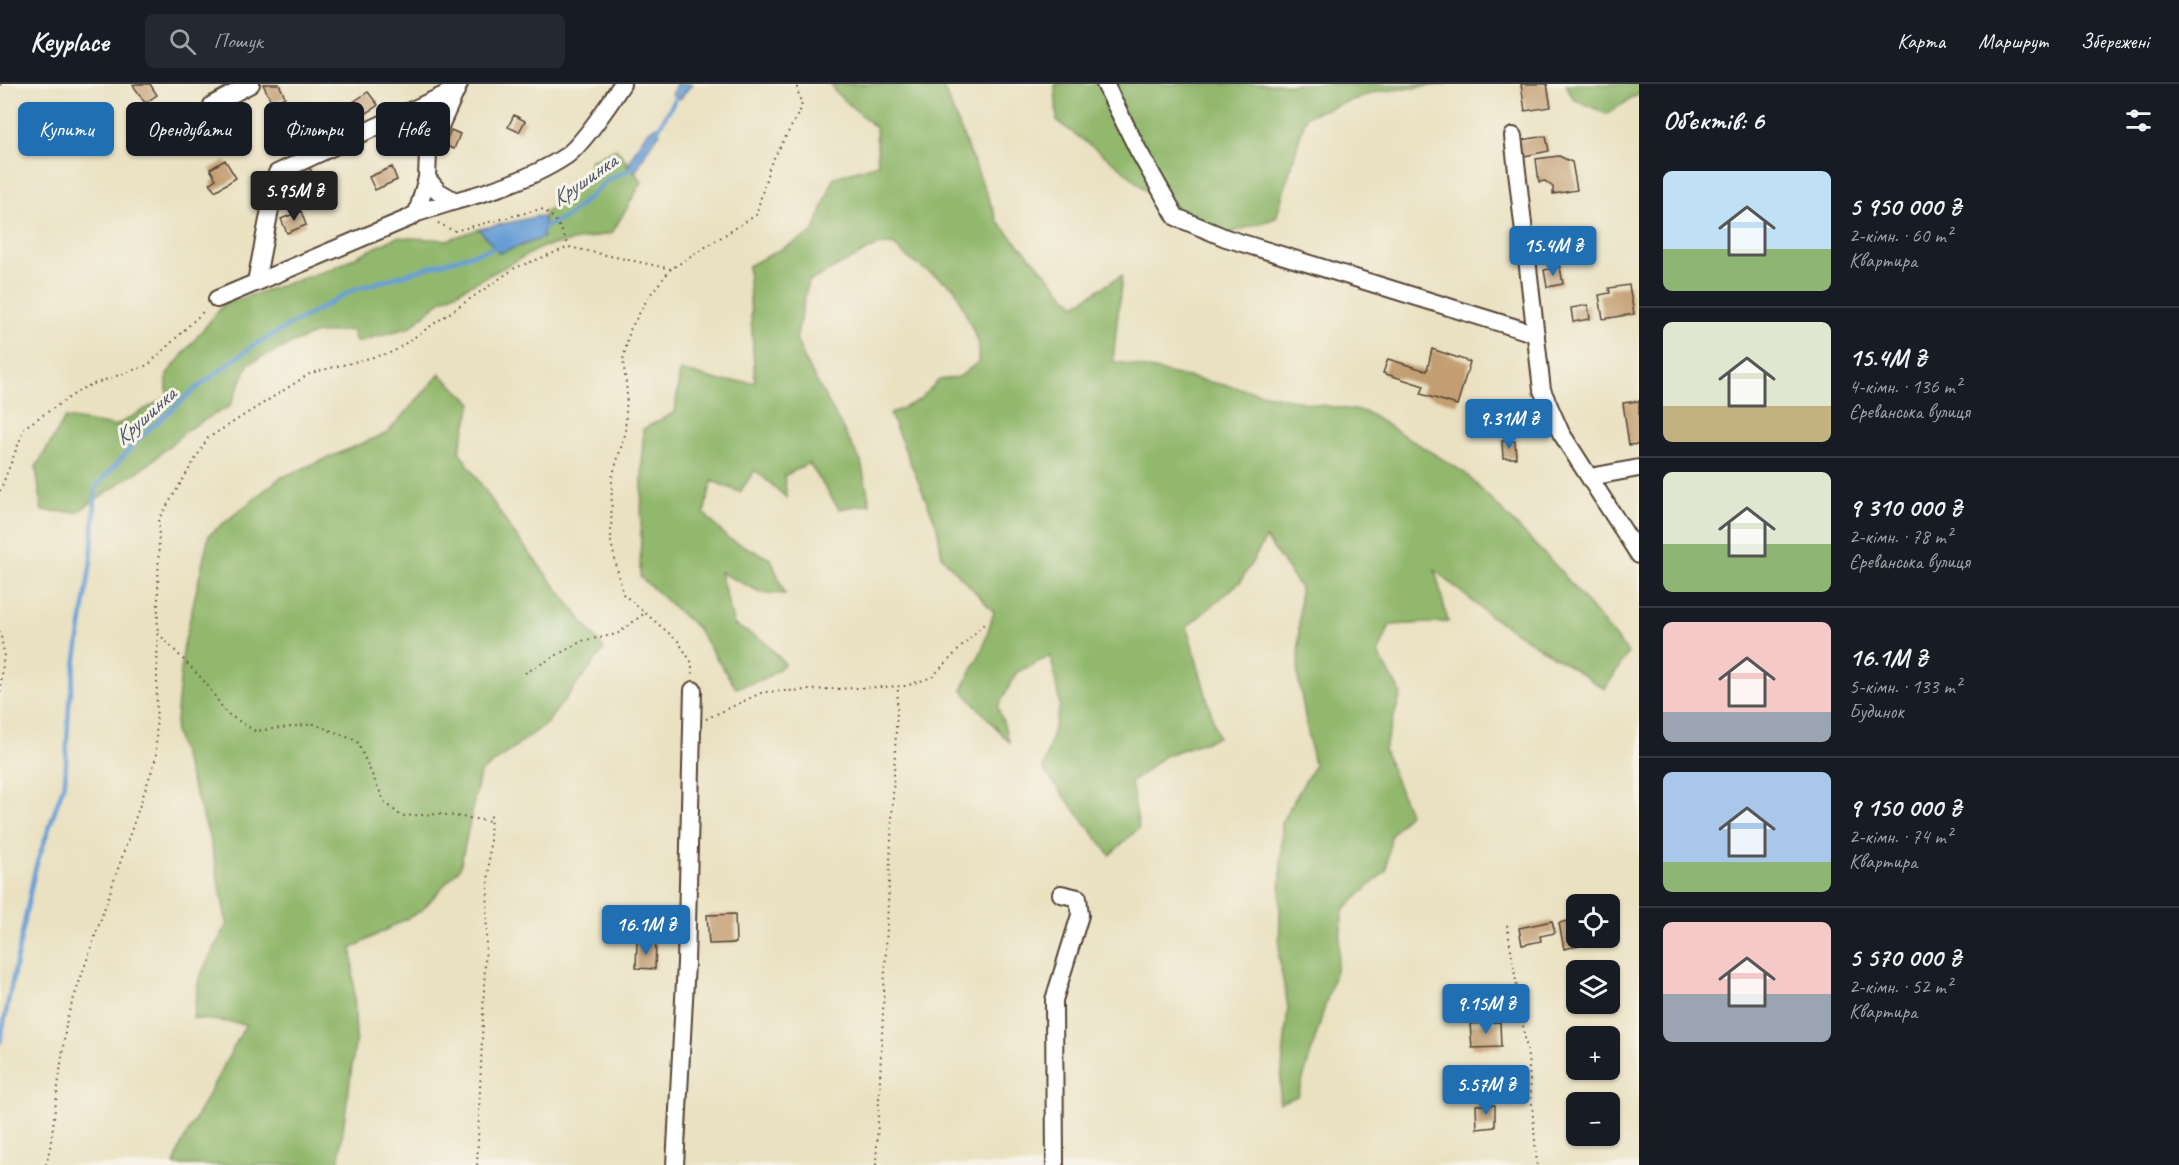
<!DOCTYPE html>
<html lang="uk">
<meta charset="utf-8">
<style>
:root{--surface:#171b24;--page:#242831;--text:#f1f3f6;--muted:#9ea1a6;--line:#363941;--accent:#1f6fb2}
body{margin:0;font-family:Caveat,sans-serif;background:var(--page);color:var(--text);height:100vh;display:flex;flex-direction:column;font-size:22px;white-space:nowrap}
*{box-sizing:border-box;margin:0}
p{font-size:20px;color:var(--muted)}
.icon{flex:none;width:33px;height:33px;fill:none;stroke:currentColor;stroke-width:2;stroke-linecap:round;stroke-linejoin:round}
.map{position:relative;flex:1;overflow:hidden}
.sheet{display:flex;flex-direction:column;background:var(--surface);width:540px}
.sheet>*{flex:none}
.top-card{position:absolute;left:18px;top:18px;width:570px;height:54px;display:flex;gap:12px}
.buttons{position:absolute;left:1566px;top:810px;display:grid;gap:12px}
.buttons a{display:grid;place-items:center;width:54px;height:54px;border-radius:9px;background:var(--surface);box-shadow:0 2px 4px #0004;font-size:30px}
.price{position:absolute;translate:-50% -51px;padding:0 14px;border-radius:6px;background:var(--accent);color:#fff;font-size:20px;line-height:39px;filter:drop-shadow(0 2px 3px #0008)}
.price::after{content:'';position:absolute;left:50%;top:36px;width:18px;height:14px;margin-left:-9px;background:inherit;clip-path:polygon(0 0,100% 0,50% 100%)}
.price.current{background:#222;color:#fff}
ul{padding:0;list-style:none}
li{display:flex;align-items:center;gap:18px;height:150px;padding:0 24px}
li+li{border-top:2px solid var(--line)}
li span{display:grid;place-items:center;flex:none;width:168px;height:120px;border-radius:9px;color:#555}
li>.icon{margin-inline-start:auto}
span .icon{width:72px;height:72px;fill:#fffc;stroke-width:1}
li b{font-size:26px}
h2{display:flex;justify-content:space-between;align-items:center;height:72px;padding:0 24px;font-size:26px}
.pill{padding:0 21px;border-radius:9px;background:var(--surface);box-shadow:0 2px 4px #0004;font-size:21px;line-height:54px}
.pill.current{background:var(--accent);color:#fff}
header{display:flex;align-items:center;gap:36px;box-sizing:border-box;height:84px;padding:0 30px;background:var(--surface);border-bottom:2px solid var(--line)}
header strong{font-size:28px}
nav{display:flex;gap:33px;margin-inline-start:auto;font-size:21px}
.search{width:420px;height:54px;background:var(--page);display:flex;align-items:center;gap:15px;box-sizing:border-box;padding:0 21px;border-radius:9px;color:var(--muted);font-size:22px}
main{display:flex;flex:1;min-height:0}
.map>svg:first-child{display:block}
</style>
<header>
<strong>Keyplace</strong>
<div class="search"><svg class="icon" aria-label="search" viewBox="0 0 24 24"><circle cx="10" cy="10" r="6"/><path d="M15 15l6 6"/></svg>Пошук</div>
<nav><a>Карта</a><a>Маршрут</a><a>Збережені</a></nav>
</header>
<main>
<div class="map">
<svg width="1639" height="1081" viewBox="0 0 1639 1081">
<rect width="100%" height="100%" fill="#f7f3e8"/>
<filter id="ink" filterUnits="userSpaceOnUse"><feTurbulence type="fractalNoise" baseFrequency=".0167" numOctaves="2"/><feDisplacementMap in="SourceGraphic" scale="12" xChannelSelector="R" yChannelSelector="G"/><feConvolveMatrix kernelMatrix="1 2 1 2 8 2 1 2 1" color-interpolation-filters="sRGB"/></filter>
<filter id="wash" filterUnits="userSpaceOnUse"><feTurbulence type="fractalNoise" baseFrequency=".008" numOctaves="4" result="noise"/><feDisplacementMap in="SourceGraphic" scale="24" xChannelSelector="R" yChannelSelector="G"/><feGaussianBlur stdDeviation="1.35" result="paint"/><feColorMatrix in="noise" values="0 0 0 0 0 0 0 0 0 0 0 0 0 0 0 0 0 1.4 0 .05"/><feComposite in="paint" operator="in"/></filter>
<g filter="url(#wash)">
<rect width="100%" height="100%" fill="#eae1c1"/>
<path fill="#92b86d" stroke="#667146" stroke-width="1.5" d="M831 0H942L998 138 1075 221 1122 191 1113 277 1308 319 1366 328 1465 389 1558 484 1628 569 1605 605 1487 530 1435 486 1448 538 1390 541 1378 570 1401 609 1384 666 1409 729 1391 751 1386 787 1343 826 1337 882 1298 1012 1279 1019 1288 923 1279 874 1282 737 1314 682 1298 593 1300 504 1266 454 1241 497 1187 543 1218 653 1164 672 1131 699 1139 744 1110 771 1043 685 1060 622 1051 572 1017 588 998 623 1010 659 962 606 982 566 994 528 942 473 937 442 890 330 919 316 939 296 959 293 978 278 979 260 954 203 914 179 892 160 876 162 808 198 796 255 805 276 861 378 870 420 839 425 809 379 784 392 787 414 755 386 740 408 712 397 704 429 727 454 771 475 785 510 762 509 720 488 734 541 765 558 785 580 766 594 736 604 697 544 640 493 643 345 675 328 680 286 721 297 755 298 748 182 813 149 834 93 878 80 876 44 835 8Z
M1055 0H1447L1376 8 1306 32 1276 134 1222 152 1176 133 1120 83 1057 37Z
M1566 0H1639V10L1607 30 1573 15Z
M616 64 642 98 612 149 542 163 442 216 410 243 356 258 352 246 313 250 249 279 230 322 188 345 149 380 77 428 42 427 36 383 65 334 115 342 167 313V290L224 220 331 185 397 153 447 156 479 145 500 169 542 154 545 128 581 103 591 76Z
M440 290 472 319 459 367 510 444 604 565 546 640 480 689 460 784 421 827 352 864 356 954 338 1081H174L180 1063 246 940 193 934 199 894 227 840 210 754 175 648 183 565 209 451 280 394 387 349Z"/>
<path fill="#679ed5" stroke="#51647a" stroke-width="1.5" d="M676 0H692L680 15 672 10Z
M656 42 660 49 649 63 636 87 627 84C634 68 641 51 656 42Z
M539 132 544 134 543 154 499 169 479 145Z"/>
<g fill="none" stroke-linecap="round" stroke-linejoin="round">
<path stroke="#679ed5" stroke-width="4.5" d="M656 49 684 0
M540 145 568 132 609 95 631 85 634 81
M0 958 35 785 65 697 69 621 91 477 96 403 141 352 193 307 251 263 353 206 500 162"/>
</g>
<g id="blocks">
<path fill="#c39e72" d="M136 0H150L157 11 145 19 133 1Z
M263 0H279L285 13 272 19Z
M1521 0H1547L1551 23 1525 27Z
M368 8 378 21 350 41 340 27Z
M232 22 239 36 218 46 211 32Z
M514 31 525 37 519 48 508 43Z
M200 35 208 47 189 59 181 47Z
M451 46 460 50 454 65 444 61Z
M1546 52 1549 67 1519 73 1516 57Z
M1559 72 1572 78 1577 106 1553 110V103L1545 97 1539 98 1536 75Z
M225 76 236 94 215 107 210 99 216 95 210 85Z
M309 83 317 98 294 110 286 95Z
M392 83 397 96 375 106 369 93Z
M301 127 306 141 287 149 281 135Z
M1560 183 1563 200 1547 203 1544 186Z
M1629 201 1634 230 1603 235 1599 211 1610 209 1609 204Z
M1588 221 1590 235 1573 238 1571 224Z
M1432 265 1470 278 1457 321 1421 310 1424 302 1383 289 1388 275 1427 287Z
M1639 317V360L1629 361 1623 319Z
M1502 357H1515L1516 374H1503Z
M735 830 736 859 709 860 707 831Z
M1576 835V854H1589L1590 859 1564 865 1559 839Z
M1552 837 1555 849 1540 852 1541 857 1522 861 1519 844Z
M637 858 656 859 655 885 636 884Z
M1500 938 1501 963 1472 964 1470 940Z
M1476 1021H1495V1043L1477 1045Z"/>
</g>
</g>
<g filter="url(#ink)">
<use href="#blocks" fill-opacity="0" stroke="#554536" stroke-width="1.5"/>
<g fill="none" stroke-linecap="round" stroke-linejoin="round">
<defs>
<path id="minor" d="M1105 0 1138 66 1176 133 1226 154 1536 250
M212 21 251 0
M1513 52 1542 306 1561 349 1639 471
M427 94 428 69 459 0
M417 129 455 117
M256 198 277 89 457 5
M217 215 409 134 417 129 427 94 438 107 455 117C493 107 533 94 566 72 582 61 611 18 622 0
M1590 393 1639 384
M675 1081 686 879 693 606
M1055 1081 1054 916 1080 831 1078 814 1061 810"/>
</defs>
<use href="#minor" stroke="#554536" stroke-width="20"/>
<path stroke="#554536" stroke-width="2" stroke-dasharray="1.5 4.5" stroke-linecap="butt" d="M0 1 1 0
M438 139 454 147 541 125C557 133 562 147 569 163
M671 185 649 212 630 246 623 276 627 307 625 351 612 393 611 458 623 510 678 557 692 579V591
M0 407 25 343 85 303 148 281 206 225
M0 547 4 569 0 610
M158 549 206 599 226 629 255 647 314 640 357 657 384 717 401 732 440 730 490 737
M525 589 582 557 617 550 645 529
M706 635 763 608 906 602 932 593 984 540
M1507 841 1528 973 1537 1081
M46 1081 50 1064 67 934 156 674 159 435 208 354 311 289 393 268 515 184 569 163 671 185 756 131 770 81 802 23 796 0
M477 1081 491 730
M876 1081 898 603"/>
<use href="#minor" stroke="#fff" stroke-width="16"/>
</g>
</g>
<g text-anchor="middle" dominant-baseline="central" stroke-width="6" stroke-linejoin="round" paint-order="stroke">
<g font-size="22" font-style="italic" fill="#4d5867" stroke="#f7f3e8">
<text transform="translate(584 96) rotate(-35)">Крушинка</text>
<text transform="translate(145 332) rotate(-42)">Крушинка</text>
</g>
</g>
</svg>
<div class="buttons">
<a><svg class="icon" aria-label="locate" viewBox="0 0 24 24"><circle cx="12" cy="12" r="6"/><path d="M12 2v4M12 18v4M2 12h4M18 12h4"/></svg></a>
<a><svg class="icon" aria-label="layers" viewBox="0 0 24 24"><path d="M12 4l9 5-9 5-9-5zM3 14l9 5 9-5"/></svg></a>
<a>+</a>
<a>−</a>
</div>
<b class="price current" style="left:294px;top:138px">5.95M ₴</b>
<b class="price" style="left:1553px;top:193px">15.4M ₴</b>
<b class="price" style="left:1509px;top:366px">9.31M ₴</b>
<b class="price" style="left:646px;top:872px">16.1M ₴</b>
<b class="price" style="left:1486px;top:951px">9.15M ₴</b>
<b class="price" style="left:1486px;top:1032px">5.57M ₴</b>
<div class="top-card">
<a class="pill current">Купити</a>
<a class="pill">Орендувати</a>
<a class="pill">Фільтри</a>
<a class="pill">Нове</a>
</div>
</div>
<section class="sheet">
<h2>Об’єктів: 6<svg class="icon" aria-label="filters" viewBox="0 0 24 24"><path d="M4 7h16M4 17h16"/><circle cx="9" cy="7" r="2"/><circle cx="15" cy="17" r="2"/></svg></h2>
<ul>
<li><span style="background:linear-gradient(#bfe0f5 65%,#8fb573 0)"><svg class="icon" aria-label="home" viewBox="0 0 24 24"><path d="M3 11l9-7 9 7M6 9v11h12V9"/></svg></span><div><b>5 950 000 ₴</b><p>2-кімн. · 60 m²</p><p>Квартира</p></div></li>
<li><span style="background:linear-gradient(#dfe7d0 70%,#c2b280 0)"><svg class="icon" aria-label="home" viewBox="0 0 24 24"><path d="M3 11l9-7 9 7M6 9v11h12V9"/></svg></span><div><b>15.4M ₴</b><p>4-кімн. · 136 m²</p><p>Єреванська вулиця</p></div></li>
<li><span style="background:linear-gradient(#dfe7d0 60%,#8fb573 0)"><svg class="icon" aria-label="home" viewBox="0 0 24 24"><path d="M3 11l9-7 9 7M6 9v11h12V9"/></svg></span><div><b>9 310 000 ₴</b><p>2-кімн. · 78 m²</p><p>Єреванська вулиця</p></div></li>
<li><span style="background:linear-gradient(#f6c9c9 75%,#9aa5b1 0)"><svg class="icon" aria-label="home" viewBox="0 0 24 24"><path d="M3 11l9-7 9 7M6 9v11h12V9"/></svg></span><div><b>16.1M ₴</b><p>5-кімн. · 133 m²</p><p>Будинок</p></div></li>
<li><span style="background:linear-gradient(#a9c7e8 75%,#8fb573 0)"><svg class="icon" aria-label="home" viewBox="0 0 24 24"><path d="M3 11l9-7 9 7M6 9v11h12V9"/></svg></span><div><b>9 150 000 ₴</b><p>2-кімн. · 74 m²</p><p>Квартира</p></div></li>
<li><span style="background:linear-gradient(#f6c9c9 60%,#9aa5b1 0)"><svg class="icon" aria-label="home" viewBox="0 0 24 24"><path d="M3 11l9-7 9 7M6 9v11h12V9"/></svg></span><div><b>5 570 000 ₴</b><p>2-кімн. · 52 m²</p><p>Квартира</p></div></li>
</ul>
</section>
</main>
